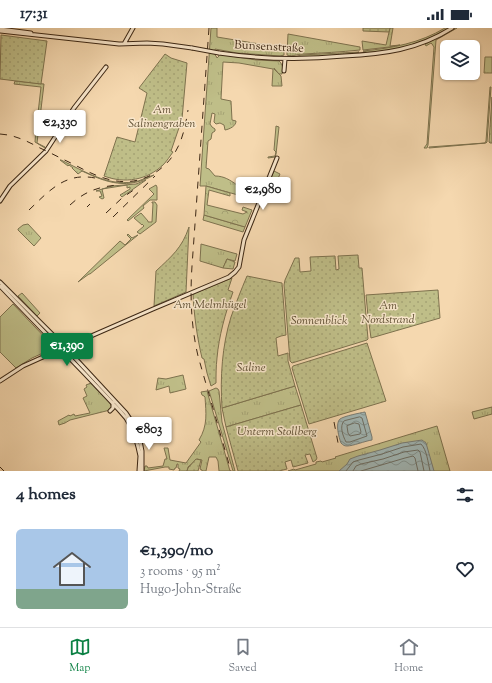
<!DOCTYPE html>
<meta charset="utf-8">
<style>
:root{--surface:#fff;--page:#f6f6f7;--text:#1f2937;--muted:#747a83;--line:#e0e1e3;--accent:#0b8043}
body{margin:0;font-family:"Sorts Mill Goudy",serif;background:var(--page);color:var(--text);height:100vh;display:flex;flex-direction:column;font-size:15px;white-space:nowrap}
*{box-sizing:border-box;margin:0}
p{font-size:13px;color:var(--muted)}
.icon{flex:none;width:22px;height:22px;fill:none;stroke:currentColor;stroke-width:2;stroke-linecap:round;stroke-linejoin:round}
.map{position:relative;height:443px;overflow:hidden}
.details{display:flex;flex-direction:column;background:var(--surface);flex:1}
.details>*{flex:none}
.buttons{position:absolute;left:440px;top:12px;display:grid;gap:8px}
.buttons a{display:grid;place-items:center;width:40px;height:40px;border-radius:6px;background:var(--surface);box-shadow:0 1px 3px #0004;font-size:20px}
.price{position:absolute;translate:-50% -34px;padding:0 9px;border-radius:4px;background:#fff;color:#222;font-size:13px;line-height:26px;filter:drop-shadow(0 1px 2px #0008)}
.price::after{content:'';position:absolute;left:50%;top:24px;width:12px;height:9px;margin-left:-6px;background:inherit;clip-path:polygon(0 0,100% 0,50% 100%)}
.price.current{background:var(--accent);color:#fff}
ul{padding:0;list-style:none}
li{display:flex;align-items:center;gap:12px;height:100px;padding:0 16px}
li+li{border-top:1px solid var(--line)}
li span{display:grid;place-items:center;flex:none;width:112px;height:80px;border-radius:6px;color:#555}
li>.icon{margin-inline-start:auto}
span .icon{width:48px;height:48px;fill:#fffc;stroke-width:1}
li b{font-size:17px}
h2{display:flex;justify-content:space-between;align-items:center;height:48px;padding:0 16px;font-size:17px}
.status{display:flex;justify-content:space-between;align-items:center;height:28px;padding:0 20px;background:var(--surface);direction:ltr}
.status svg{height:11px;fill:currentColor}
.tab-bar{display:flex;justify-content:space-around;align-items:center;height:56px;border-top:1px solid var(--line);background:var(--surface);font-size:11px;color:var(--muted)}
.tab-bar a{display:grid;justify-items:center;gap:2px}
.tab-bar .current{color:var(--accent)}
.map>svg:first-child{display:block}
</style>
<div class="status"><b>17:31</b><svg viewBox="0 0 49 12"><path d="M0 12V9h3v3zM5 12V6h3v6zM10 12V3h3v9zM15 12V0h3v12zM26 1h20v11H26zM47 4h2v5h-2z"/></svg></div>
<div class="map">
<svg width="492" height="443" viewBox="0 0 492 443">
<defs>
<pattern id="grass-tufts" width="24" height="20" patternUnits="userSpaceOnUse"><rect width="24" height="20" fill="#bfbe88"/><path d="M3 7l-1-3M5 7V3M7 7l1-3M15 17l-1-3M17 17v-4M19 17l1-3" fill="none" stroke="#a5a374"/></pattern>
<pattern id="forest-crowns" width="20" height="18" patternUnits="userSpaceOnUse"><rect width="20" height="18" fill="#bfbe88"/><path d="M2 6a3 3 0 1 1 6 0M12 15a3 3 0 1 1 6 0" fill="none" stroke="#a5a374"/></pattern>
<pattern id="garden-dots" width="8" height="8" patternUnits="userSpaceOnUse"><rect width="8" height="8" fill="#bfbe88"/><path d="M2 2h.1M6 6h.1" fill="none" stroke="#a5a374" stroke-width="1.8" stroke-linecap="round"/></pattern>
<pattern id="water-waves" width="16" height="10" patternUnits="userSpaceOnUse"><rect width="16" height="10" fill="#a1b7b6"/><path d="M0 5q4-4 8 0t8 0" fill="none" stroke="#849593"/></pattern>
</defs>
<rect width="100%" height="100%" fill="#f5d8af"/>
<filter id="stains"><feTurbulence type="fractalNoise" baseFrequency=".005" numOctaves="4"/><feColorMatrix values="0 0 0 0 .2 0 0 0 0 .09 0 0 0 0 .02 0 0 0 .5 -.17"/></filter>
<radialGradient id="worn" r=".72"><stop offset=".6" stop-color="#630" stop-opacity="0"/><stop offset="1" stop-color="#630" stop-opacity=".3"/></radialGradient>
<path fill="url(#grass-tufts)" stroke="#7e724e" d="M211 0H217V9L284 20V27L280 28 237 25 215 21V27L216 28 217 30 219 28V26L256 32 279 33C283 36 283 41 282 46H279L274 40V41L281 48 282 58H272L273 41 239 35 223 34 221 71 231 73 232 92 236 93C236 98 230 101 225 102L224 97 220 95 216 96 214 94 215 86 212 85 210 96 212 99 215 101V103L212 105 211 111 208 113 206 140 209 141 215 148C224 148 230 152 237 157V160L239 161 238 167 206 158H200Z
M390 0H393L390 18 400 17 389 19 363 22 362 13 386 17Z
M445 0H449C427 13 403 21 379 24 373 24 368 26 363 23 393 20 420 15 445 0Z
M455 0H457L436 12 428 117 427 120H424L427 116 434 19 432 16 431 15 426 18 425 16Z
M288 6 360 19V22C341 24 322 25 303 26 297 26 293 29 287 27V25Z
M359 24C350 29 307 29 294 29L301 27Z
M485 29H492V45H484Z
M15 53 44 56 37 115 45 119V120L35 114 37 85H38L41 59 14 56Z
M490 59H491L487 114 486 115 429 120V119L485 115 486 113Z
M276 98 279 99 276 126 275 129 268 130V129L275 128 276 124 274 122Z
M60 132H61C84 143 107 158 133 154 141 153 147 149 154 147 128 162 107 155 82 143L78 146 72 140H73L69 137 68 138Z
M274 143 280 146 276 155 270 152Z
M146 152 122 169 120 167 130 161V159L127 160V157L102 161 104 170 102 171 99 169 102 168 100 163H96L112 158 136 156Z
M156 157 157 159V172H150L143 178 144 180 128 193 127 192 154 166 149 161Z
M152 174H155L157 177 156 194 140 206 137 204 144 198 142 196V197L134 190 141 185 148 193V194H152L153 175H152Z
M204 187 245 199 243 204 203 192Z
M28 196 41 210 34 218 18 202V201L23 197Z
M128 206 132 210 138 207 90 246H89L78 254 120 213 125 217 131 211 127 207Z
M201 216 237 226 235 233 227 231 223 240 200 233Z
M22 265 40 285 37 288 18 268Z
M183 347 186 361 170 365 169 358 156 362 158 350 166 351Z
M91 355 110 375 112 380 110 382 70 392 65 395 59 397 58 393 69 387 70 388 74 386 75 388 90 385 83 370 87 368 84 361 87 359 86 357Z
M295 358 301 377 226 399 222 380Z
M216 360 218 361 219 363 222 394 235 443H233L209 363Z
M207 363 230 443H219L218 433 216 429H209L206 443H202V442L200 441 202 432 197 431 188 439 187 443H179L180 441 178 440V436H177L176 440H175L174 442 169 441V439H165L144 443 145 438H147L148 440 163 438 165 431H167L164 420H168L170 432 186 435 201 414 199 412C208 397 206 385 205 369L204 368 202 367 201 364Z
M492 379V386L474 391 472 384Z
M437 398 450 443H288L294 441 295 442 316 436V434L321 433 322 434 336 430 335 429Z"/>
<path fill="url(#forest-crowns)" stroke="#7e724e" d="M206 158 230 165V168L209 162 207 177 243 186 247 184 242 182 243 179 252 182 245 199 204 187Z"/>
<path fill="url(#garden-dots)" stroke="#7e724e" d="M363 0H390L389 4 363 3Z
M1 7 47 13 41 56 0 51Z
M165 26 171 30 187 35 182 91 171 123 173 124C170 128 167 133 163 137 147 152 125 156 104 148L117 109 135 114 147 65 139 60Z
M492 69V115H490L489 114Z
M189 199 186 264 154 278 156 243C172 228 182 220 189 199Z
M358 227 359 240H362L368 311 367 312 292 335 290 333 284 257 285 252 295 230H299L300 244 311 243 310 229 335 228 336 242 339 241 338 228Z
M227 231 235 234 233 241 223 240Z
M247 248 282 255 286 307 281 308 276 310 278 328 288 325V333L295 358 222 380C220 349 222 318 231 289 236 275 241 262 247 248Z
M232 250 228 262 233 264C225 286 219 308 217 330 216 339 216 347 216 355L211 358 207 345 204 331 202 330C197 309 194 287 193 266Z
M438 262 440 290 371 310 368 288 366 267Z
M367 315 386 373 309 396 292 340 293 338Z
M301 377 317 430 316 432 313 434 310 426 305 427 308 435 293 439 291 432 285 434 287 441 279 443H238L226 399Z
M196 431 201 432 198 443H187L188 440Z"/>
<path fill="#bfbe88" stroke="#7e724e" d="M13 276 54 319 52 321 32 330 16 340 0 324V289Z"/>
<path fill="url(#water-waves)" stroke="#797d75" d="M365 384 372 409V412C365 413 353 418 347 418 344 418 343 417 341 415 339 410 335 395 340 391 344 388 360 385 365 384Z
M422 412 426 415 434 443H339L347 436 350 431 358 428 380 422 402 415Z"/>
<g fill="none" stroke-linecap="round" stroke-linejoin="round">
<path stroke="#6e6f65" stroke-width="1" d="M360 389 362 390 367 408 350 414H346C343 408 339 398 344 393Z
M355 395 359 396 361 404 360 406 350 408 348 405 347 398Z
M346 443 353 434 359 432 382 426 403 419 421 416C427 422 428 435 430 443
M353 443 356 438 361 436 383 431 404 424 418 422 420 424 424 443
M361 443 405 430 413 428 415 430 418 443"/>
<defs>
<path id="secondary" d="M0 1 31 5
M0 3 119 16 147 15 163 16 192 20
M124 16 133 0
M219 25C260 31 302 32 344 28 383 26 418 22 452 0
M284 43 285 31
M0 173 10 158 46 123 74 80 106 39
M0 254 62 316 126 385 136 400 140 413 142 423V443
M0 258 85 346 119 382 126 390 134 404 138 419 140 428 139 443
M0 353 23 338 43 329 153 281 229 249 235 244 239 239 244 212 277 130
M110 383 113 380V375"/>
</defs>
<use href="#secondary" stroke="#3c2714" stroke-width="5"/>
<use href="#secondary" stroke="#f8e6cb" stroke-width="3"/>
<path stroke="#3c2714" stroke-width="1" stroke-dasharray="7 7" stroke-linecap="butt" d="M209 0 192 238C190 268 191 298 198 328L231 443
M0 106C15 107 27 113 40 120 51 125 62 131 73 136 99 150 125 162 153 146 178 131 184 108 188 82
M70 177C85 163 100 158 120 157
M87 179 90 176
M29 182C49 163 65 144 95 150
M106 185 122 170 138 159
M113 189 155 148
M334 394 339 420
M0 439 4 443"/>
<defs>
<path id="secondary-bridge" d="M192 20 219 25"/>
</defs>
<use href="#secondary-bridge" stroke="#3c2714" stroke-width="5" stroke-linecap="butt"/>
<use href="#secondary-bridge" stroke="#f8e6cb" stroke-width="3"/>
</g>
<g text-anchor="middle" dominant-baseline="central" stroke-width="3" stroke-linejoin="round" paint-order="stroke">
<g font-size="12" fill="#3c2714" stroke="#f8e6cb">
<text transform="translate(269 19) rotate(3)">Bunsenstraße</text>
</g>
<g font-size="12" font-style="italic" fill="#5d4d31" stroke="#f8e6cb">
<text x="162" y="82">Am<tspan x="162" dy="14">Salinengraben</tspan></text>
<text x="210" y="277">Am Melmhügel</text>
<text x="388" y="278">Am<tspan x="388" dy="14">Nordstrand</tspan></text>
<text x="319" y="293">Sonnenblick</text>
<text x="251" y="340">Saline</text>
<text x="277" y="404">Unterm Stollberg</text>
</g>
</g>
<rect width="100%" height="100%" filter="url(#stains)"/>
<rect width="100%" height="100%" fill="url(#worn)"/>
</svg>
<div class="buttons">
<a><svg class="icon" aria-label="layers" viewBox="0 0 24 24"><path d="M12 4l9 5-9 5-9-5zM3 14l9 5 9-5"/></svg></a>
</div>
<b class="price" style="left:60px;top:116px">€2,330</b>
<b class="price" style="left:263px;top:183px">€2,980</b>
<b class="price current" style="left:67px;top:339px">€1,390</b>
<b class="price" style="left:149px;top:423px">€803</b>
</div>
<section class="details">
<h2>4 homes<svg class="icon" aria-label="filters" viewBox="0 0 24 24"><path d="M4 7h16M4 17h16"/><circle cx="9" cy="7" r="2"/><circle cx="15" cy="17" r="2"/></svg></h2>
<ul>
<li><span style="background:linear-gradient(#a9c7e8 75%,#7fa58c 0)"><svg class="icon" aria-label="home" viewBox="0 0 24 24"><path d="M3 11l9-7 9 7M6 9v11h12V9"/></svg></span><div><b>€1,390/mo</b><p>3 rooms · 95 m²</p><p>Hugo-John-Straße</p></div><svg class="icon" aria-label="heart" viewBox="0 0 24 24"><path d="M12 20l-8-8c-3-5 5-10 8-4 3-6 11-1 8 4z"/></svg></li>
</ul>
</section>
<nav class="tab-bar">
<a class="current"><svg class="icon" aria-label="map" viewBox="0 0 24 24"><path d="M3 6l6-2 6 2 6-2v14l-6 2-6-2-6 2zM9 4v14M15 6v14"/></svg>Map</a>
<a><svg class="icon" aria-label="saved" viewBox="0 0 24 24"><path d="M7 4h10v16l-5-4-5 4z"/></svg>Saved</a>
<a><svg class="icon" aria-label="home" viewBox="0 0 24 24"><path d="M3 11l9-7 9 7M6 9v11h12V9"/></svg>Home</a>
</nav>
